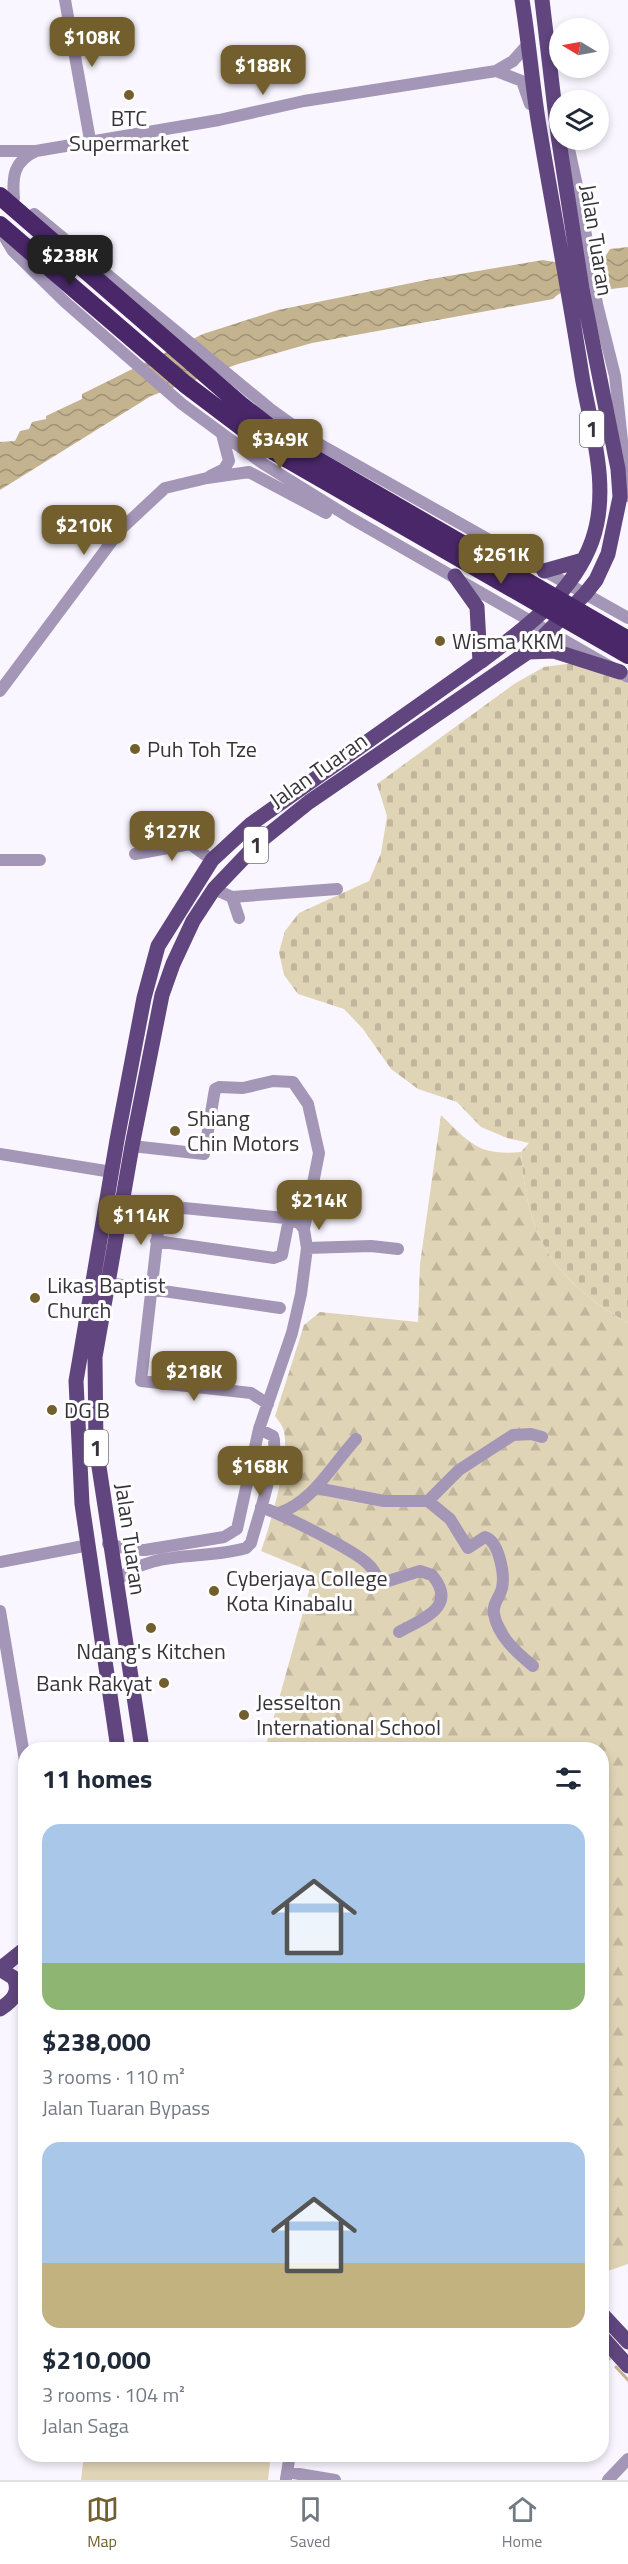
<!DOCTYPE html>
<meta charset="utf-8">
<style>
:root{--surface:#fff;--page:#f2f2f3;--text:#1f2937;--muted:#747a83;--line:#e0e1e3;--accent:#725f2d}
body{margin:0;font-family:"Titillium Web",sans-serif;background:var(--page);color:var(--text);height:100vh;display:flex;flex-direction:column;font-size:22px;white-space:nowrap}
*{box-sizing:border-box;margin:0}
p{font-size:20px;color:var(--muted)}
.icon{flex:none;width:33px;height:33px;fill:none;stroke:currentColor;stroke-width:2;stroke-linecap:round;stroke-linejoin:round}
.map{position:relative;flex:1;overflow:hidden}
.panel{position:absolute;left:18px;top:1742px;width:591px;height:720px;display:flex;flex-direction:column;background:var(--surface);border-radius:24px;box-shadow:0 3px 9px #0003}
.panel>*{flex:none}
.needle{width:39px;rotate:280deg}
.fabs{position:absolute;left:549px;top:18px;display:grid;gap:12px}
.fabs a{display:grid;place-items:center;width:60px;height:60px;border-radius:50%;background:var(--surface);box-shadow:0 3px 9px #0003;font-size:30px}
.price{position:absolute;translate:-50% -51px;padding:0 14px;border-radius:12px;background:var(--accent);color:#fff;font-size:20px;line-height:39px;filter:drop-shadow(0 2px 3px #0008)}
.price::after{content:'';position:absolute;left:50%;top:36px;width:18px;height:14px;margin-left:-9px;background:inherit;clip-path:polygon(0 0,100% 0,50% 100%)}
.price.current{background:#222;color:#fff}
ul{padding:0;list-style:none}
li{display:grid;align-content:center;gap:12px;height:318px;padding:0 24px}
li span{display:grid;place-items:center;height:186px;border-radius:18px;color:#555}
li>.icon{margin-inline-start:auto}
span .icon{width:108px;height:108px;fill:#fffc;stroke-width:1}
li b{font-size:26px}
h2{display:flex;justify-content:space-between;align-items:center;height:72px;padding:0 24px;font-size:26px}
.dock{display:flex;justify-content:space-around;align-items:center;height:84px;border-top:2px solid var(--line);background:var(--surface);font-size:16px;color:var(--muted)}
.dock a{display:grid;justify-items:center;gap:3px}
.dock .current{color:var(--accent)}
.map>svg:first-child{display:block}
</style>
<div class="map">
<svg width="628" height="2480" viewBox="0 0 628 2480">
<defs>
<pattern id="forest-firs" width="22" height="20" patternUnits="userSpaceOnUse" patternTransform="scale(1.5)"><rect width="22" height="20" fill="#e0d4b6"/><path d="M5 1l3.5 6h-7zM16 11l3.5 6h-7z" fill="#c1b69d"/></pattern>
<pattern id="cemetery-stones" width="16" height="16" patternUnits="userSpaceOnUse" patternTransform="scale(1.5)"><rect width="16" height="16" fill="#e0d4b6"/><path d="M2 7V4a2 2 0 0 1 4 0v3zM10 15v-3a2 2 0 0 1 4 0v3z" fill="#c1b69d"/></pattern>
<pattern id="water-waves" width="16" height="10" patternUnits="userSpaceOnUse" patternTransform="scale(1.5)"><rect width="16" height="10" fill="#c3b38f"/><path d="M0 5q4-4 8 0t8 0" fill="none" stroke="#9f9276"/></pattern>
</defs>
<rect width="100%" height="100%" fill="#faf6ff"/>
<path fill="url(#forest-firs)" d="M441 1115C470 1143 478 1156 521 1152 527 1238 553 1279 628 1323V2264L602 2273V1749H265L314 1573 261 1551C270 1525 292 1453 283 1428 281 1424 278 1420 275 1416L304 1325 320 1312 418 1322 420 1264Z"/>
<path fill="url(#cemetery-stones)" d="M581 662 612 674 628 684V1323C553 1279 527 1238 521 1152L529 1143 507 1138 481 1127 457 1102 418 1089 391 1069 363 1029 344 1009 298 994 284 975 279 952 285 931 299 913 369 881 381 853 387 816 377 784 514 684 544 667Z"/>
<path fill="#e0d4b6" d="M84 2454H271L268 2480H81Z"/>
<path fill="url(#water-waves)" d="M628 247V287L611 289 608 281C591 283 565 286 553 299L312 343 238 364 151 396 0 490V442L15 441 20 431 29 429 32 422 46 419V416L82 399V394L203 334 278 310 431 279 543 260C563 265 585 261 605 257L610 249Z"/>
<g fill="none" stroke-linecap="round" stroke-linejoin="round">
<path stroke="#c3b38f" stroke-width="3" d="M602 2351 609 2359
M616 2367 628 2380"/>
<path stroke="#a496b7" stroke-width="12" d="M65 0 90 140
M496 71 522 81 530 104
M567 140 581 204 597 304 615 376 628 496
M0 151H35
M14 198C12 176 14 161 36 151L219 120 304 101 496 71 513 61 529 43
M34 214 269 408 319 444 628 618
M2 233 13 251 65 302 182 404 262 463 349 517 628 677
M210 476 224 469 229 461 222 434
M0 691 121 529 165 488 207 478 249 472 326 513
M135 854 190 844 212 860
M0 860H40
M214 889 232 897 239 918
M232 897 337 889
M132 1146 204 1154 215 1089 219 1087 243 1088 273 1081 293 1082 308 1104 319 1153 304 1229
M0 1154 112 1172
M161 1206 141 1381 251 1393 268 1404
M156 1241 274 1258 282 1255 289 1219
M307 1248 371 1246 398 1249
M108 1283 280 1308
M316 1488 384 1501H428L459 1470 513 1435 531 1434 542 1437
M428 1501 450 1519 468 1548 485 1537C499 1541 505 1575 502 1588 500 1597 492 1604 494 1614 498 1636 516 1652 533 1666
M261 1507C281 1514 355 1550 369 1565 373 1569 376 1575 380 1580L385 1582 420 1571 432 1575C459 1607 422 1619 399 1632
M279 1513C313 1502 332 1465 356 1439
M108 1544 132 1550H145L224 1537 237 1529 259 1429 292 1333 301 1294 307 1248 304 1229 299 1223 285 1218 123 1202
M0 1562 89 1545
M115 1583C149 1548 202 1561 246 1548L251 1543C256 1523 280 1454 273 1436L259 1429
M0 1611 26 1767
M287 2472 335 2480
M286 2479 290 2454
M608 2480 628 2459"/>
<path stroke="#60457e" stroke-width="15" d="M544 571 583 560
M455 576 477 607 480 662
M528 652 554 651 620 672
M118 1749 82 1504 76 1381 117 1140 144 998 158 946 212 860 251 824 480 662C523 630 573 594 592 541 611 488 591 429 582 376 569 292 553 209 539 126 532 84 529 42 522 0
M142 1749 96 1447 95 1357 132 1146 162 995 173 964 193 921 214 889 258 843 309 802 528 652 585 594 596 580 608 554 620 497 618 469 582 289 558 135 542 0
M0 1969 14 1978C21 1993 12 2001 0 2009
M0 1969 26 1948
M602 2314 628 2342
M602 2337 628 2366"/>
<path stroke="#492769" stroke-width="18" d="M0 196 242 406 298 449 628 640
M0 225 185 384 275 452 628 655"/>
</g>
<g fill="#725f2d" stroke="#fff" stroke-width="2">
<circle cx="129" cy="95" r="6"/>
<circle cx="440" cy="641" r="6"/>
<circle cx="135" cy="749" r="6"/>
<circle cx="175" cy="1131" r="6"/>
<circle cx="35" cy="1298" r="6"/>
<circle cx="52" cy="1410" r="6"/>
<circle cx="214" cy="1591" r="6"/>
<circle cx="151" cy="1628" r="6"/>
<circle cx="164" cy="1683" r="6"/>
<circle cx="244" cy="1715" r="6"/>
</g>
<g text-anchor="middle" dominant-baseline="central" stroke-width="6" stroke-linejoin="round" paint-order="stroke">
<g fill="#fff" stroke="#737076" stroke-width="1.5">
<rect x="580" y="411" width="24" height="36" rx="4.5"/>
<rect x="244" y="827" width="24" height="36" rx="4.5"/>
<rect x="84" y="1430" width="24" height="36" rx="4.5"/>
</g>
<g font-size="21" font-weight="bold" fill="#37333b">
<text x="592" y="429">1</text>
<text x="256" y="845">1</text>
<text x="96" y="1448">1</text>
</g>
<g font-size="22" fill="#37333b" stroke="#fff" text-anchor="start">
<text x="129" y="118" text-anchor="middle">BTC<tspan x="129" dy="25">Supermarket</tspan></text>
<text x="452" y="641">Wisma KKM</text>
<text x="147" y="749">Puh Toh Tze</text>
<text x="187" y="1118">Shiang<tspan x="187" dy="25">Chin Motors</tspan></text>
<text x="47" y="1285">Likas Baptist<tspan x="47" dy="25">Church</tspan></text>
<text x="64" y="1410">DG B</text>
<text x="226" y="1578">Cyberjaya College<tspan x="226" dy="25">Kota Kinabalu</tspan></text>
<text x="151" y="1651" text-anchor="middle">Ndang's Kitchen</text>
<text x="152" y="1683" text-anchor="end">Bank Rakyat</text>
<text x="256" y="1702">Jesselton<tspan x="256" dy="25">International School</tspan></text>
</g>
<g font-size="22" fill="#37333b" stroke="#fff">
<text transform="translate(597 240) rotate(81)">Jalan Tuaran</text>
<text transform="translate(318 770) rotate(-35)">Jalan Tuaran</text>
<text transform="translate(131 1539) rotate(82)">Jalan Tuaran</text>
</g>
</g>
</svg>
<div class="fabs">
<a><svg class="needle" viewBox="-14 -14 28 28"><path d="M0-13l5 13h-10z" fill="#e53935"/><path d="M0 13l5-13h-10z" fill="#747a83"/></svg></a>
<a><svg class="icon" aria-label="layers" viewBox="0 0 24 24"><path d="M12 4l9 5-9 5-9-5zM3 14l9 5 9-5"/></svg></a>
</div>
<b class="price" style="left:92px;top:68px">$108K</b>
<b class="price" style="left:263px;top:96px">$188K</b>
<b class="price current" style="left:70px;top:286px">$238K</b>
<b class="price" style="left:280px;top:470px">$349K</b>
<b class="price" style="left:84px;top:556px">$210K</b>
<b class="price" style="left:501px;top:585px">$261K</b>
<b class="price" style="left:172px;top:862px">$127K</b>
<b class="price" style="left:319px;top:1231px">$214K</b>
<b class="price" style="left:141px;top:1246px">$114K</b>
<b class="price" style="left:194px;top:1402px">$218K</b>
<b class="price" style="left:260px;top:1497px">$168K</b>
<section class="panel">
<h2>11 homes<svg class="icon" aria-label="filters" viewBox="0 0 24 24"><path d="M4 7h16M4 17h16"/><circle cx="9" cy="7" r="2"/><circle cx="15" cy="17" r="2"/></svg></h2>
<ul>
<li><span style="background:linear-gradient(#a9c7e8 75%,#8fb573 0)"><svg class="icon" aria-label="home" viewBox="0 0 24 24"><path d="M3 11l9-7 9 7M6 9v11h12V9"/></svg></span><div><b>$238,000</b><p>3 rooms · 110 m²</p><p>Jalan Tuaran Bypass</p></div></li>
<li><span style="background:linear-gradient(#a9c7e8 65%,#c2b280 0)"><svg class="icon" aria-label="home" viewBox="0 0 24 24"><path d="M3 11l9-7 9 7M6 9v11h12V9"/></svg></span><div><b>$210,000</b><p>3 rooms · 104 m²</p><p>Jalan Saga</p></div></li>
</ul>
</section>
</div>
<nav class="dock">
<a class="current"><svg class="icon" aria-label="map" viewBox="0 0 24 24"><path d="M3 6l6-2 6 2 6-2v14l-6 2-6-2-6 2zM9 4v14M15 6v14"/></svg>Map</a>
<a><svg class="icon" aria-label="saved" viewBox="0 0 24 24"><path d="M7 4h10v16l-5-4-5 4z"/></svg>Saved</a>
<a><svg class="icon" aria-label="home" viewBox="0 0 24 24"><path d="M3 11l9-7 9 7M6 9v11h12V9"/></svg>Home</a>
</nav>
